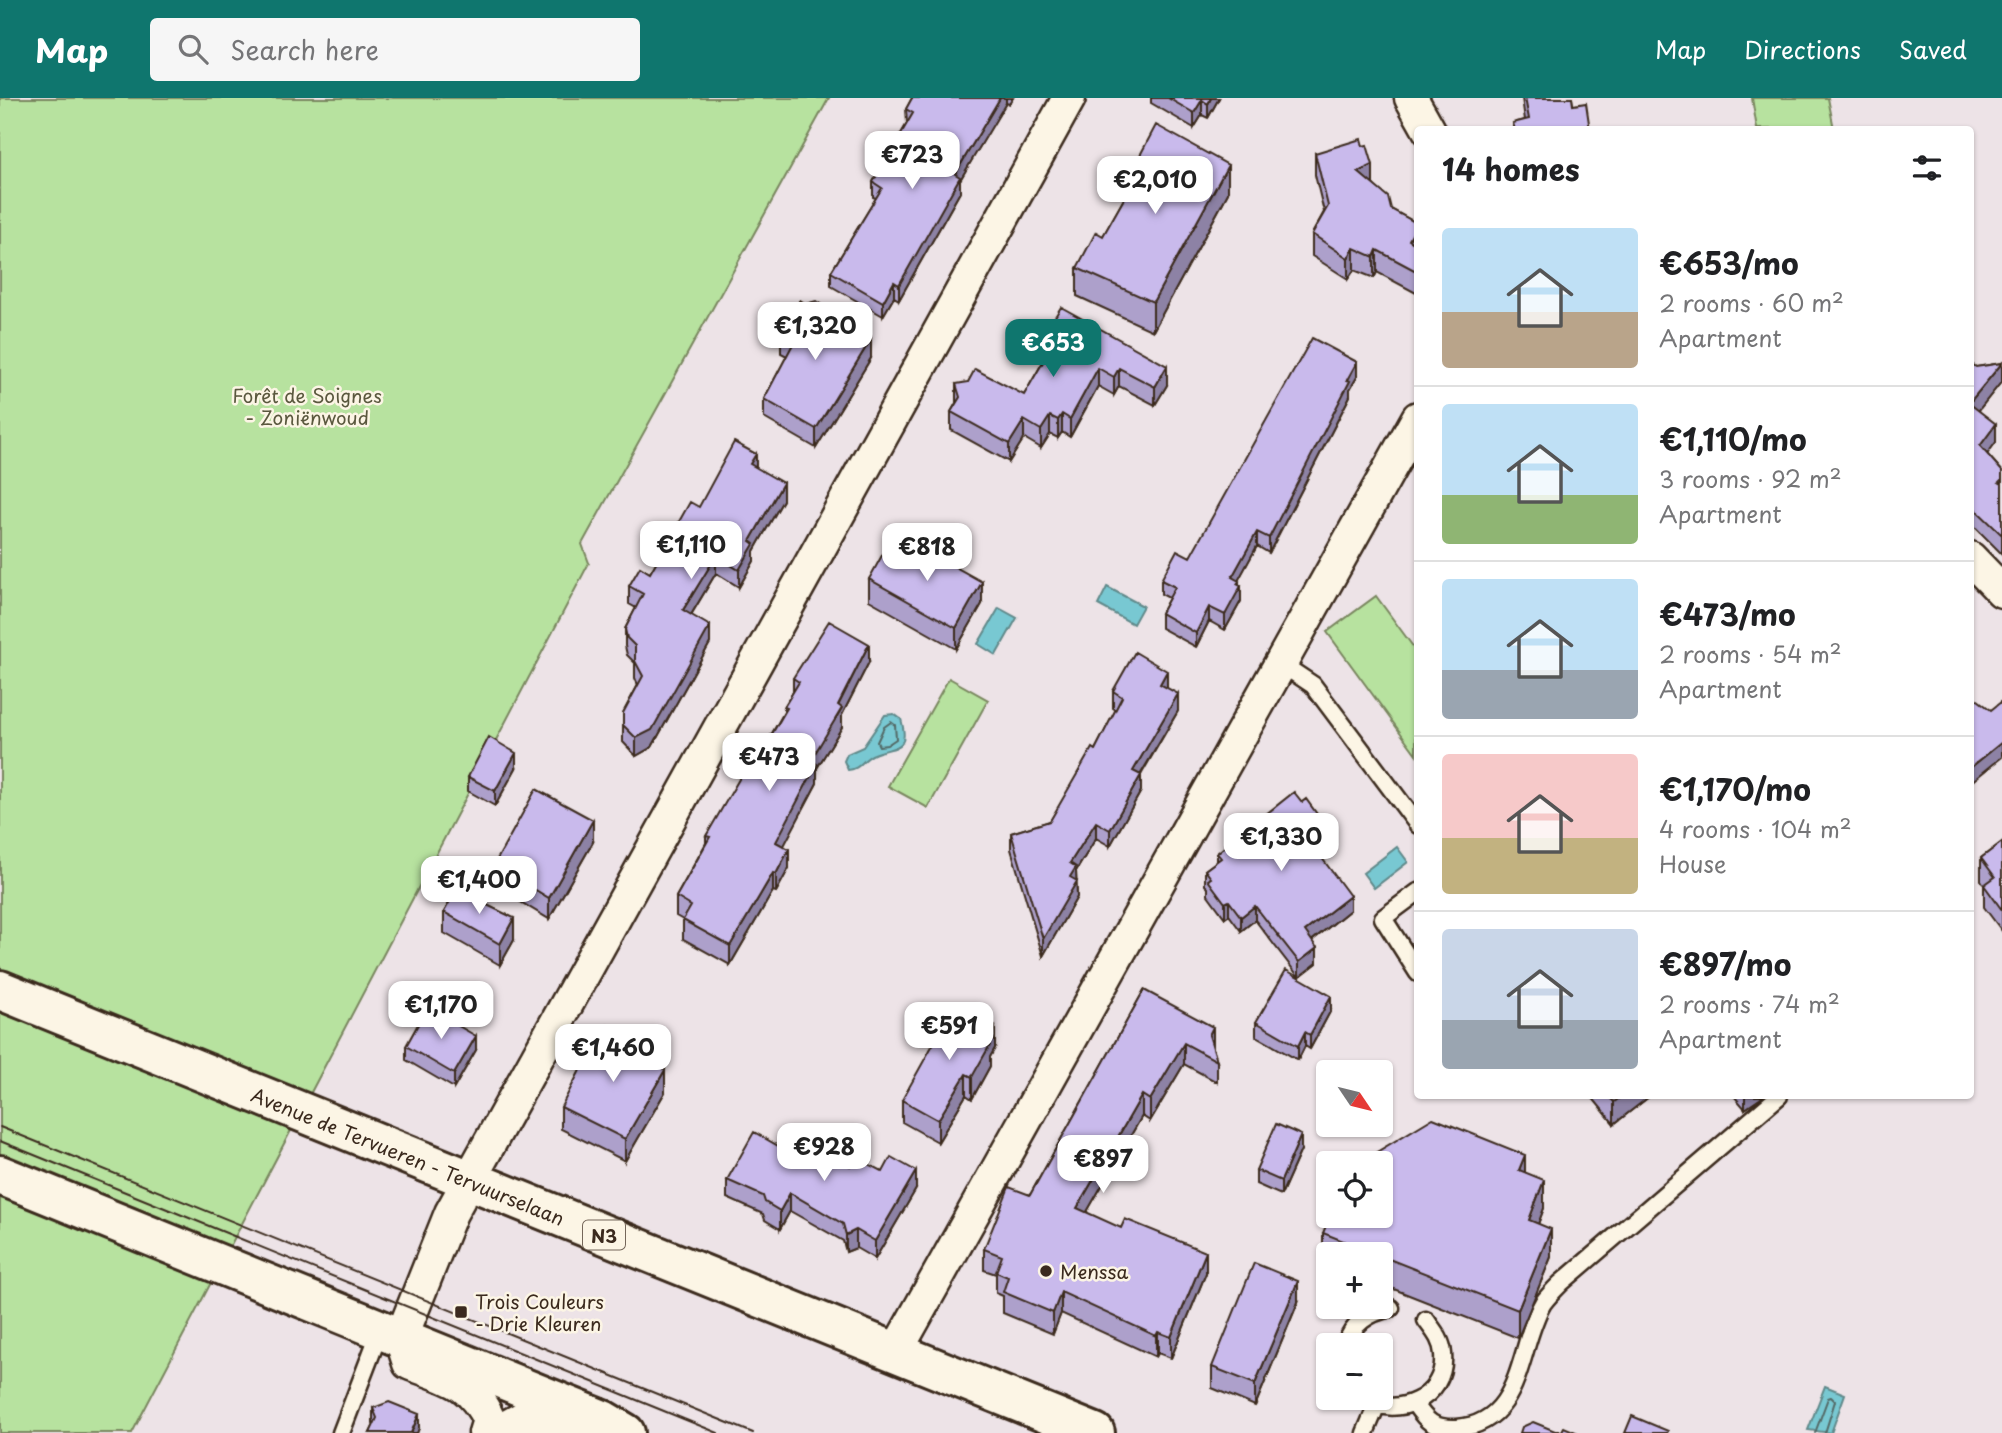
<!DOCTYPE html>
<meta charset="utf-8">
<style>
:root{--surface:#fff;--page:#f6f6f6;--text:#202124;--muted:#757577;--line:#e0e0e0;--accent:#0f766e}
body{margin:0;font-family:"Playpen Sans",sans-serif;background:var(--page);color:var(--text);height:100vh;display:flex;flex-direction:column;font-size:26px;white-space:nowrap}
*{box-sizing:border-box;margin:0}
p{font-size:23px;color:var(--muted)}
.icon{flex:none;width:38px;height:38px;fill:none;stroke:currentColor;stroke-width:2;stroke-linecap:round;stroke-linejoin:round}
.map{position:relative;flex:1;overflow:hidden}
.drawer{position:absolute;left:1414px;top:28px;width:560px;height:973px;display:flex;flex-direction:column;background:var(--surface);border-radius:7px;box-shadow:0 2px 5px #0004}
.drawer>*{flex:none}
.needle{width:46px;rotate:125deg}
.controls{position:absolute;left:1316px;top:962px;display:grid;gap:14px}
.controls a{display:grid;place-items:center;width:77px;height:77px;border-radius:7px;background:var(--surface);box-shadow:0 2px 5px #0004;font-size:35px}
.price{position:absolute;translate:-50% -60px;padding:0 16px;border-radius:14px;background:#fff;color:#222;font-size:23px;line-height:46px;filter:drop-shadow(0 2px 4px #0008)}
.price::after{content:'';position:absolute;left:50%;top:42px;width:21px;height:16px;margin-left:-10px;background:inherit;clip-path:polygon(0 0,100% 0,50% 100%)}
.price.selected{background:var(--accent);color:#fff}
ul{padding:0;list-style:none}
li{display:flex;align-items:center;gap:21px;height:175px;padding:0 28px}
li+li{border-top:2px solid var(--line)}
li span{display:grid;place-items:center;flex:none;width:196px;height:140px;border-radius:7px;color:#555}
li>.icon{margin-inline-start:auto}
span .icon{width:84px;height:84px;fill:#fffc;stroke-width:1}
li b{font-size:30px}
h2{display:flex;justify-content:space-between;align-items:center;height:84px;padding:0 28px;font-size:30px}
header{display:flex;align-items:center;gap:42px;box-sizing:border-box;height:98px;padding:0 35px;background:var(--accent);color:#fff}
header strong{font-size:33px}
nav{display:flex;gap:38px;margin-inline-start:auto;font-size:24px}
.search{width:490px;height:63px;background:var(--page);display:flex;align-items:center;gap:18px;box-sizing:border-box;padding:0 24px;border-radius:7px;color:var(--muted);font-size:26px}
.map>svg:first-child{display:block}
</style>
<header>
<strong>Map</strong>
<div class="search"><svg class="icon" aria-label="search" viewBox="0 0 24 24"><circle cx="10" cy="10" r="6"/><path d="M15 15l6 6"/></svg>Search here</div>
<nav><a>Map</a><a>Directions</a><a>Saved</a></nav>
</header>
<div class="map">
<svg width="2002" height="1335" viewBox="0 0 2002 1335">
<rect width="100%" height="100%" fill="#ede3e7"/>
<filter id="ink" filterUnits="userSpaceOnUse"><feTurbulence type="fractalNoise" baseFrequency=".0143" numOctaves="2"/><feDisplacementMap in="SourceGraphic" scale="14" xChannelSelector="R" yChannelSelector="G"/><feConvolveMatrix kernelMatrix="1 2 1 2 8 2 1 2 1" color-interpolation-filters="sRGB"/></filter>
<g filter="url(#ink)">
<path fill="#b7e29f" stroke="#79865e" stroke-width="2" d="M0 0H829L582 446 589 465 132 1335H0Z
M1752 0H1828L1834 31H1757Z
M1376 498 1417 554 1416 656 1327 534Z
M949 580 988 602 928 710 888 688Z"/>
<path fill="#78c8d2" stroke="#60898a" stroke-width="2" d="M1107 489 1143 508 1133 526 1098 507Z
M999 510 1017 520 996 557 978 546Z
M894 616 901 621C911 656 893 647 872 657 862 662 859 672 848 672L844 663 847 656 863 649 885 617Z
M1397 749 1408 764 1374 790 1363 775Z
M1825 1288 1845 1296 1831 1335 1808 1332Z"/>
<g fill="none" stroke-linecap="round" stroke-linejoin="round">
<path stroke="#536966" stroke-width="2" d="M891 624 895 627 896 641 887 647 879 648 877 644 884 629Z
M1815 1335 1828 1300 1831 1299 1835 1303 1825 1335"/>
<defs>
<path id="lane" d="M1280 565 1313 587 1418 727
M1418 794 1383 820 1418 875
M1345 1248C1353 1225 1368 1215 1391 1210
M1363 1300C1396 1322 1447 1300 1443 1256 1442 1242 1434 1233 1426 1222
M1414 1305C1427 1324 1433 1331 1457 1330 1524 1325 1517 1249 1543 1205 1548 1198 1555 1191 1561 1185L1779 998
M341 1335 380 1233
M1365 1335 1376 1309"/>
<path id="street" d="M1411 0 1429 32
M1970 460 2002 493
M895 1255 1418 320
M485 1335 489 1322C471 1282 447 1280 409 1265L401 1240 451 1115 1069 0
M506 1335 510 1327 530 1316 581 1335"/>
<path id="primary" d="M0 892 1095 1335
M0 1077 603 1322 625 1335"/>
</defs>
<use href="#lane" stroke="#3b2a1e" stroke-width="21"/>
<use href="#street" stroke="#3b2a1e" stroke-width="37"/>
<use href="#primary" stroke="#3b2a1e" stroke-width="44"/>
<use href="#lane" stroke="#fcf5e5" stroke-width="16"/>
<use href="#street" stroke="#fcf5e5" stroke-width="32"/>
<use href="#primary" stroke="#fcf5e5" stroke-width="38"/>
<path stroke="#3b2a1e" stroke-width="2" d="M0 1029 753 1335
M0 1043 718 1335"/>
</g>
<path fill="#ada0cb" stroke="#3b2a1e" stroke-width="2" d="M912 0H1013L1009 6 1006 5 997 19 960 82V94L899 202 894 199 883 218 831 188V174L876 100 873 99V84L907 26 906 11Z
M1151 0H1219L1208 20 1202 17 1194 30 1151 5Z
M1522 0H1572L1573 7 1590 32H1513V25L1525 22Z
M1315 55 1373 86 1391 111 1418 126V196L1377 174 1374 180 1354 172 1348 181 1312 158V136L1324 114 1315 77Z
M1137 63 1228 95 1153 233 1077 198V170L1103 138 1137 78Z
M1045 235 1167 287 1155 307 1119 288 1114 297 1098 288 1070 339 1062 334 1058 340 1050 336 1041 350 1024 340 1009 364 951 332V314L956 305V286L1024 297 1048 255 1045 254Z
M781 236 871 260 816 350 764 320V301L787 258 781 255Z
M1970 265 1976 269 2002 265V283L1979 312 1996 344 1987 356 2002 373V456L1970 424Z
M1357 279 1350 291V298L1269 455 1257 448 1238 482 1241 503 1225 532 1209 523 1196 549 1161 530V515L1169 500 1161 496V482L1190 459Z
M756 370 783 402 754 453V463L739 489 716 475 691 517 710 545 652 649 636 658 623 644V615L638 587 635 580V565L627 557 625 548V531L636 510 629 506V488L650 475 699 409Z
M869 481 982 506 956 551 869 502Z
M869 564 842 617V629L817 670V685L783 748 789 770 776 794 773 793 730 867 683 841V822L676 818V799L706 745V738L762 653 784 614V609L793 594V580Z
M1167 590 1178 613 1141 677V693L1110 748 1096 740 1076 773 1077 799 1043 858 1011 751V735L1050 723 1095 652 1116 612 1113 610V593Z
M516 670 495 708 468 693V679Z
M593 744 549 821 494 788V767Z
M2002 744V833L1984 809V787L1981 782V760Z
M1330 749 1320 757 1350 812 1312 843 1317 865 1299 879 1255 822 1241 833 1229 817 1225 820 1208 797V790L1205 787V772L1217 763V755Z
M444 814 514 842 500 867 444 835Z
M1144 892 1213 950 1217 963V984L1184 966 1150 1023 1142 1018 1086 1115 1206 1175 1171 1260 1158 1255 1156 1259 1061 1215 1053 1236 1003 1215V1198L996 1195V1176L984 1172V1151L1030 1097Z
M1331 912 1310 951 1305 948 1298 962 1256 938V924Z
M406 948 476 952 454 990 406 962Z
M995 950 990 959V968L972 1001 966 997 938 1044 902 1024V1002Z
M630 953 665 994 625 1063 561 1031V1009Z
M1591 998H1650L1614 1026Z
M1734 998H1764L1745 1011Z
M1301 1052 1281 1097 1256 1086V1072Z
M850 1068 916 1091 875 1161 856 1150 846 1154 843 1143 790 1113 780 1131 765 1122 763 1116 727 1100V1082Z
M1525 1075 1544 1110 1538 1126 1551 1159 1518 1240 1381 1186V1157H1328V1165L1323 1163V1135Z
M1298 1204 1255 1308 1212 1290V1269Z
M373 1310 419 1330 417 1335H370L374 1327 373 1325Z"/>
<path fill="#8d82a5" stroke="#3b2a1e" stroke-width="2" d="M1000 0H1006V5L960 82V94L899 202V187L955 76Z
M1211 0H1219L1208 20V6Z
M1202 2V17L1194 30V15Z
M1228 67V95L1153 233V204Z
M1373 67V88L1358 74Z
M1418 126V148L1409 142Z
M1354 150V172L1348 181V160Z
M1377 152V174L1374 180V159Z
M894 184V199L883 218V204Z
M871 241V260L816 350V331Z
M1357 264V279L1350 291V298L1269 455V440Z
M2002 265V283L1970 323V304Z
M1167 268V287L1155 307V289Z
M1098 270V288L1070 339V321Z
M1119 270V288L1114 297V279Z
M1062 316V334L1058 340V322Z
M1050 318V336L1041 350V332Z
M1024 322V340L1009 364V346Z
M1996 326V344L1980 366V348Z
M756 356V373L750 366Z
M783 385V402L754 453V463L739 489V472L750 443Z
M1257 434V448L1232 494V479Z
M716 458V475L683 530V512Z
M1239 483V492L1241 488V503L1225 532V517Z
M982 484V506L956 551V530Z
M1209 509V523L1196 549V535Z
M710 528V545L652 649 636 658V640Z
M869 546V564L842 617V629L817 670V685L776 763V744L811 662Z
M1167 573V589L1160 602V586Z
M1178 596V613L1133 689V673Z
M2002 644V659L1970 685V670Z
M516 655V670L495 708V693Z
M1141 677V693L1110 748V732Z
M593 722V744L549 821V800Z
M1096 724V740L1076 773 1077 799 1043 858V841L1070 765Z
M1330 734V749L1313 762V748Z
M789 751V770L776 794V776Z
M773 775V793L730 867V848Z
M1350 798V812L1305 848V833Z
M1229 803V817L1225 820V805Z
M1255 808V822L1241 833V819Z
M514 820V842L500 867V846Z
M1317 850V865L1299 879V864Z
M1331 898V912L1310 951V937Z
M995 929V950L990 959V968L972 1001V979L986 944Z
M1213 929V950L1209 958V937Z
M1305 934V948L1298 962V948Z
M476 938V952L454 990V976Z
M630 939V960L627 967V946Z
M1184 945V966L1150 1023V1002Z
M665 972V994L625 1063V1041Z
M966 976V997L938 1044V1022Z
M1142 997V1018L1077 1131V1110Z
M1622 998H1650L1614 1026V1004Z
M1745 998H1764L1745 1011Z
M1301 1037V1052L1281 1097V1083Z
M1525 1057V1085L1519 1072Z
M916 1073V1091L875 1161V1143Z
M1544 1082V1110L1529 1150V1122Z
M790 1095V1113L780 1131V1113Z
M1551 1131V1159L1518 1240V1212Z
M856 1132V1150L846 1154V1137Z
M1206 1154V1175L1171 1260V1239Z
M1298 1183V1204L1255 1308V1286Z
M1061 1194V1215L1053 1236V1215Z
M1158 1234V1255L1156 1259V1238Z
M419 1316V1330L417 1335H411Z"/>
<path fill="#c9baec" stroke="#3b2a1e" stroke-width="2" d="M912 0H1000L955 76 960 79 899 187 894 184 883 204 831 174 882 90 873 84 913 15 906 11Z
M1168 0H1211L1208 6 1202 2 1194 15Z
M1525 0H1572L1573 7 1586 5 1590 32H1515L1513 25 1529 21Z
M1156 27 1228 67 1153 204 1077 170 1096 134 1103 138 1143 67 1137 63Z
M1361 41 1363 48 1367 47 1373 67 1358 74 1388 99 1391 111 1418 126 1409 142 1418 148V174L1377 152 1374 159 1354 150 1348 160 1312 136 1328 108 1315 55Z
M800 202 806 206 816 203 871 241 816 331 764 301 794 244 781 236Z
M1061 209 1167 268 1155 289 1119 270 1114 279 1098 270 1070 321 1062 316 1058 322 1050 318 1041 332 1024 322 1009 346 951 314 960 299 956 286 968 284 975 271 1024 297 1054 245 1051 243 1053 240 1045 235Z
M1312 240 1357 264 1347 282 1350 283 1269 440 1257 434 1232 479 1239 483 1237 486 1241 488 1225 517 1209 509 1196 535 1161 515 1175 489 1161 482 1177 452 1190 459Z
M1970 265 1976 269 2002 265 1970 304Z
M1970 306 1996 326 1980 348 2002 373V381L1999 384 2002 386V437L1970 406Z
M734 344 756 356 750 366 783 385 750 443 754 446 739 472 716 458 683 512 710 528 652 632 636 640 623 627V615L643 578 635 563V548L627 540 625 531 643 496 629 488 640 469 650 475 690 404 699 409Z
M890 443 926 464 932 456 982 484 956 530 869 481Z
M829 523 869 546 838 607 842 610 811 662 817 666 776 744 789 751 776 776 773 775 730 848 683 822 691 808 676 799 710 739 706 738 757 650 762 653 787 610 784 609 799 584 793 580Z
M1135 554 1167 573 1160 586 1178 596 1133 673 1141 677 1110 732 1096 724 1070 765 1076 769 1070 779 1077 783 1043 841 1011 735 1050 723 1092 650 1095 652 1122 599 1113 593Z
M1974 599 1991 612 2002 603V644L1970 670V602Z
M489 639 516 655 495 693 468 679Z
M536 691 593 722 549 800 494 767Z
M1294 694 1302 704 1306 701 1330 734 1313 748 1350 798 1305 833 1317 850 1299 864 1255 808 1241 819 1229 803 1225 805 1208 782 1211 780 1205 772 1221 760 1217 755Z
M2002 744V812L1984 787 1995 779 1981 760Z
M456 792 514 820 500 846 444 814Z
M1286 872 1331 898 1310 937 1305 934 1298 948 1256 924Z
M1144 892 1213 929 1209 937 1217 963 1184 945 1150 1002 1142 997 1077 1110 1121 1130 1125 1121 1206 1154 1171 1239 1158 1234 1156 1238 1061 1194 1053 1215 1003 1194 1008 1179 996 1174 1002 1158 984 1151 1009 1089 1030 1097Z
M955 907 995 929 986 944 990 947 972 979 966 976 938 1022 902 1002Z
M427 910 476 938 454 976 406 948Z
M608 927 623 931 630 939 627 946V951L665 972 625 1041 561 1009 593 947Z
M1608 998H1622L1614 1004Z
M1433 1020 1525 1057 1519 1072 1544 1082 1529 1122 1551 1131 1518 1212 1323 1135 1330 1118H1381V1066H1365L1367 1060Z
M1276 1026 1301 1037 1281 1083 1256 1072Z
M754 1034 794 1057 803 1042 850 1068 855 1059 883 1074 891 1059 916 1073 875 1143 856 1132 846 1137 843 1126 790 1095 780 1113 765 1104 763 1098 727 1082Z
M1254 1165 1298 1183 1255 1286 1212 1269Z
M389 1304 419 1316 411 1335H370L377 1320 373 1310Z
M1632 1318 1668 1333 1667 1335H1625Z
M1533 1324 1555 1333H1562L1564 1329 1578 1335H1520L1522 1329Z"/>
</g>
<g fill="#3b2a1e" stroke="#fcf5e5" stroke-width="2.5">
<circle cx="1046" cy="1173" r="7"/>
<rect x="454" y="1207" width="14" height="14" rx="3.5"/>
</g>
<g text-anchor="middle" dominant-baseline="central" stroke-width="5" stroke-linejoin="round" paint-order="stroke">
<rect fill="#fcf5e5" stroke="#75675a" stroke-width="2" x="583" y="1122.5" width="42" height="29" rx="5"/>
<g font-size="18" font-weight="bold" fill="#3b2a1e">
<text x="604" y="1137">N3</text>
</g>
<g font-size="19" fill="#5a583e" stroke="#fcf5e5">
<text x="307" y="297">Forêt de Soignes<tspan x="307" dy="22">- Zoniënwoud</tspan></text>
</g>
<g font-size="19" fill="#3b2a1e" stroke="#fcf5e5">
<text transform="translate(408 1058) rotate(22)">Avenue de Tervueren - Tervuurselaan</text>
</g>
<g font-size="19" fill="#3b2a1e" stroke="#fcf5e5" text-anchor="start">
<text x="1060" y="1173">Menssa</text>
<text x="475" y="1203">Trois Couleurs<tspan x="475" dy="22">- Drie Kleuren</tspan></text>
</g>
</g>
</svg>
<div class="controls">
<a><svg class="needle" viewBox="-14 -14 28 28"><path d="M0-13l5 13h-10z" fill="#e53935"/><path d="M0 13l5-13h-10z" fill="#757577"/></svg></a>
<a><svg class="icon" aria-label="locate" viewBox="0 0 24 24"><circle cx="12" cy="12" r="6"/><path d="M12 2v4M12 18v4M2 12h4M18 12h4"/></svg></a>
<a>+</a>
<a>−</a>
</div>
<b class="price" style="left:912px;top:93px">€723</b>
<b class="price" style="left:1155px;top:118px">€2,010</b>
<b class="price" style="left:815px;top:264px">€1,320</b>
<b class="price selected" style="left:1053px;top:281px">€653</b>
<b class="price" style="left:691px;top:483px">€1,110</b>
<b class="price" style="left:927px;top:485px">€818</b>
<b class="price" style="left:769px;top:695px">€473</b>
<b class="price" style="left:1281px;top:775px">€1,330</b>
<b class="price" style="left:479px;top:818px">€1,400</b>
<b class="price" style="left:441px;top:943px">€1,170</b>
<b class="price" style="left:949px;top:964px">€591</b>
<b class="price" style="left:613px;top:986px">€1,460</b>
<b class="price" style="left:824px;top:1085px">€928</b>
<b class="price" style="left:1103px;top:1097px">€897</b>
<section class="drawer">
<h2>14 homes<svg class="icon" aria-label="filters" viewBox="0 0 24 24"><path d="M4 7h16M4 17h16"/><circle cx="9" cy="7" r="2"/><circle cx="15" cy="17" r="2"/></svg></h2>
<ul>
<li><span style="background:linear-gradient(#bfe0f5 60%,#b9a48a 0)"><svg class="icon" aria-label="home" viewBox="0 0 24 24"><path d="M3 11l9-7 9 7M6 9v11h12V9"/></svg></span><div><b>€653/mo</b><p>2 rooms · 60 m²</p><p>Apartment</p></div></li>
<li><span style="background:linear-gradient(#bfe0f5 65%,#8fb573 0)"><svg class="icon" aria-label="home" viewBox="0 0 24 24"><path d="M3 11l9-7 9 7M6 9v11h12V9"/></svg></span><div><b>€1,110/mo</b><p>3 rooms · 92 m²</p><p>Apartment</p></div></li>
<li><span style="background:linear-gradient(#bfe0f5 65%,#9aa5b1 0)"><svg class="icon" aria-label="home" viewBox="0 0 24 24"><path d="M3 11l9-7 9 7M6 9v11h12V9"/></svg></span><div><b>€473/mo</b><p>2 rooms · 54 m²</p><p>Apartment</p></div></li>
<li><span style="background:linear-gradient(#f6c9c9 60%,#c2b280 0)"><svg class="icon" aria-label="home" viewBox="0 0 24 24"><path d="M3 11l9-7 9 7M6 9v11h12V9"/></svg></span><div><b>€1,170/mo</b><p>4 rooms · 104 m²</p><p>House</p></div></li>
<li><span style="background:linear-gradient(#c9d6e8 65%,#9aa5b1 0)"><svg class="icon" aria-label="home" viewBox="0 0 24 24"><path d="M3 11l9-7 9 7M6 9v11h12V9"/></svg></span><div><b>€897/mo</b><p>2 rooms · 74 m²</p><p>Apartment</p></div></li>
</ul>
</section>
</div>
